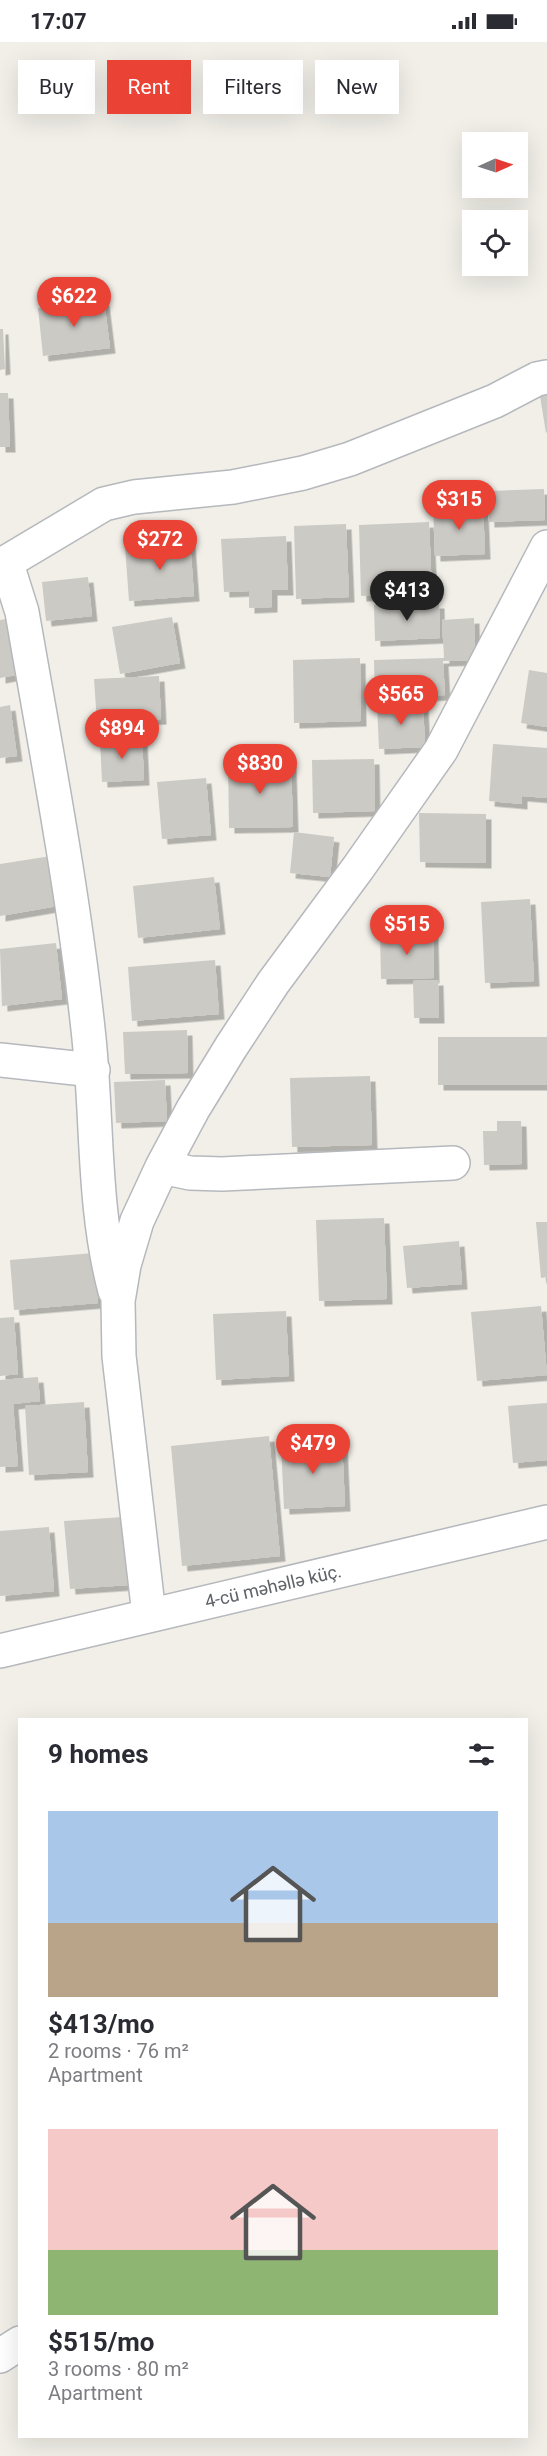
<!DOCTYPE html>
<meta charset="utf-8">
<style>
:root{--surface:#fff;--page:#f7f7f7;--text:#2b2b33;--muted:#7c7c81;--accent:#ea4335}
body{margin:0;font-family:Roboto,sans-serif;background:var(--page);color:var(--text);height:100vh;display:flex;flex-direction:column;font-size:22px;white-space:nowrap}
*{box-sizing:border-box;margin:0}
p{font-size:20px;color:var(--muted)}
.icon{flex:none;width:33px;height:33px;fill:none;stroke:currentColor;stroke-width:2;stroke-linecap:round;stroke-linejoin:round}
.map{position:relative;flex:1;overflow:hidden}
.details{position:absolute;left:18px;top:1676px;width:510px;height:720px;display:flex;flex-direction:column;background:var(--surface);border-radius:0px;box-shadow:0 6px 24px #0002}
.details>*{flex:none}
.guide{position:absolute;left:18px;top:18px;width:512px;height:54px;display:flex;gap:12px}
.needle{width:39px;rotate:87deg}
.fabs{position:absolute;left:462px;top:90px;display:grid;gap:12px}
.fabs a{display:grid;place-items:center;width:66px;height:66px;border-radius:0px;background:var(--surface);box-shadow:0 6px 24px #0002;font-size:30px}
.price{position:absolute;translate:-50% -51px;padding:0 14px;border-radius:21px;background:var(--accent);color:#fff;font-size:20px;line-height:39px;filter:drop-shadow(0 2px 3px #0008)}
.price::after{content:'';position:absolute;left:50%;top:36px;width:18px;height:14px;margin-left:-9px;background:inherit;clip-path:polygon(0 0,100% 0,50% 100%)}
.price.on{background:#222;color:#fff}
ul{padding:0;list-style:none}
li{display:grid;align-content:center;gap:12px;height:318px;padding:0 30px}
li span{display:grid;place-items:center;height:186px;border-radius:0px;color:#555}
li>.icon{margin-inline-start:auto}
span .icon{width:108px;height:108px;fill:#fffc;stroke-width:1}
li b{font-size:26px}
h2{display:flex;justify-content:space-between;align-items:center;height:72px;padding:0 30px;font-size:26px}
.tag{padding:0 21px;border-radius:0px;background:var(--surface);box-shadow:0 6px 24px #0002;font-size:21px;line-height:54px}
.tag.on{background:var(--accent);color:#fff}
.status{display:flex;justify-content:space-between;align-items:center;height:42px;padding:0 30px;background:var(--surface);direction:ltr}
.status svg{height:16px;fill:currentColor}
.map>svg:first-child{display:block}
</style>
<div class="status"><b>17:07</b><svg viewBox="0 0 49 12"><path d="M0 12V9h3v3zM5 12V6h3v6zM10 12V3h3v9zM15 12V0h3v12zM26 1h20v11H26zM47 4h2v5h-2z"/></svg></div>
<div class="map">
<svg width="547" height="2414" viewBox="0 0 547 2414">
<defs>
<filter id="shadow"><feDropShadow dx="5.5" dy="5.5" stdDeviation="0" flood-color="#0004"/></filter>
</defs>
<rect width="100%" height="100%" fill="#f1efe8"/>
<path fill="#cccac5" filter="url(#shadow)" d="M104 258 110 306 43 314 38 266Z
M0 287H3L5 327 0 328Z
M547 347V390L546 391 539 348Z
M0 351H8L10 405H0Z
M544 447 545 478 489 480 488 449Z
M483 464 485 512 435 514 433 466Z
M429 480 432 551 361 554 359 483Z
M346 482 349 555 296 557 294 484Z
M286 494 288 548H272V565L249 566V549L224 550 221 497Z
M190 498 194 554 129 559 125 504Z
M88 535 92 574 46 579 42 540Z
M439 561 440 596 375 599 374 563Z
M172 575 180 621 120 632 112 585Z
M474 576 475 618 443 619 445 653 375 656 374 618 444 616 442 578Z
M6 577 16 633 0 636V578Z
M360 616 361 679 294 681 293 618Z
M529 628 547 631V685L521 681Z
M159 634 161 677 97 681 94 637Z
M423 660 425 705 379 707 377 662Z
M10 663 17 714 0 716V665Z
M142 695 144 738 102 740 100 698Z
M493 702 547 706V756L522 754V762L489 759Z
M374 717 375 769 313 771 312 718Z
M291 719 293 785 229 786 228 720Z
M206 736 211 793 162 797 157 740Z
M419 771 486 772V821L420 820Z
M294 790 334 795 330 835 290 831Z
M51 814 58 864 0 874V822Z
M214 835 220 887 138 896 133 844Z
M530 857 534 939 485 941 481 860Z
M433 890 434 936 381 937 380 892Z
M56 901 62 957 2 964 0 907Z
M215 918 219 972 132 979 128 925Z
M438 938 439 976H414L413 939Z
M187 988 188 1031 125 1032 123 990Z
M438 995H547V1043H438Z
M370 1034 372 1103 292 1105 290 1036Z
M165 1038 167 1079 116 1081 114 1040Z
M497 1079H521L522 1122 484 1123 483 1089H497Z
M384 1176 387 1257 319 1259 316 1178Z
M536 1180H547V1235L541 1236Z
M459 1199 462 1242 407 1246 403 1204Z
M94 1211 98 1261 14 1268 10 1218Z
M541 1264 547 1333 477 1339 471 1270Z
M286 1269 289 1334 216 1338 213 1272Z
M14 1275 18 1332 0 1334V1276Z
M38 1335 40 1359 13 1362 18 1424 0 1425V1338Z
M84 1360 88 1430 29 1433 25 1364Z
M547 1361V1418L513 1421 508 1364Z
M269 1394 280 1514 182 1524 171 1404Z
M342 1398 345 1464 284 1467 281 1402Z
M123 1475 129 1543 70 1547 64 1479Z
M49 1485 54 1549 0 1554V1489Z"/>
<g fill="none" stroke-linecap="round" stroke-linejoin="round">
<defs>
<path id="minor" d="M7 522 22 570C46 709 73 847 88 987 98 1074 92 1163 115 1249
M0 524 104 462 134 455 233 445 303 431 350 417 495 359 537 337 547 335
M0 1018 93 1028
M162 1125 190 1131 222 1132 453 1121
M149 1573 119 1314 118 1259 124 1223 137 1179 162 1125 193 1067 231 1005 273 941 358 826 441 708 547 505
M0 2314 20 2301"/>
<path id="tertiary" d="M0 1609 547 1480"/>
</defs>
<use href="#minor" stroke="#b5b8bc" stroke-width="36"/>
<use href="#tertiary" stroke="#b5b8bc" stroke-width="36"/>
<use href="#minor" stroke="#fff" stroke-width="33"/>
<use href="#tertiary" stroke="#fff" stroke-width="33"/>
</g>
<g text-anchor="middle" dominant-baseline="central" stroke-width="4.5" stroke-linejoin="round" paint-order="stroke">
<g font-size="18" fill="#5f6368" stroke="#fff">
<text transform="translate(273 1544) rotate(-13)">4-cü məhəllə küç.</text>
</g>
</g>
</svg>
<div class="fabs">
<a><svg class="needle" viewBox="-14 -14 28 28"><path d="M0-13l5 13h-10z" fill="#e53935"/><path d="M0 13l5-13h-10z" fill="#7c7c81"/></svg></a>
<a><svg class="icon" aria-label="locate" viewBox="0 0 24 24"><circle cx="12" cy="12" r="6"/><path d="M12 2v4M12 18v4M2 12h4M18 12h4"/></svg></a>
</div>
<b class="price" style="left:74px;top:286px">$622</b>
<b class="price" style="left:459px;top:489px">$315</b>
<b class="price" style="left:160px;top:529px">$272</b>
<b class="price on" style="left:407px;top:580px">$413</b>
<b class="price" style="left:401px;top:684px">$565</b>
<b class="price" style="left:122px;top:718px">$894</b>
<b class="price" style="left:260px;top:753px">$830</b>
<b class="price" style="left:407px;top:914px">$515</b>
<b class="price" style="left:313px;top:1433px">$479</b>
<div class="guide">
<a class="tag">Buy</a>
<a class="tag on">Rent</a>
<a class="tag">Filters</a>
<a class="tag">New</a>
</div>
<section class="details">
<h2>9 homes<svg class="icon" aria-label="filters" viewBox="0 0 24 24"><path d="M4 7h16M4 17h16"/><circle cx="9" cy="7" r="2"/><circle cx="15" cy="17" r="2"/></svg></h2>
<ul>
<li><span style="background:linear-gradient(#a9c7e8 60%,#b9a48a 0)"><svg class="icon" aria-label="home" viewBox="0 0 24 24"><path d="M3 11l9-7 9 7M6 9v11h12V9"/></svg></span><div><b>$413/mo</b><p>2 rooms · 76 m²</p><p>Apartment</p></div></li>
<li><span style="background:linear-gradient(#f6c9c9 65%,#8fb573 0)"><svg class="icon" aria-label="home" viewBox="0 0 24 24"><path d="M3 11l9-7 9 7M6 9v11h12V9"/></svg></span><div><b>$515/mo</b><p>3 rooms · 80 m²</p><p>Apartment</p></div></li>
</ul>
</section>
</div>
